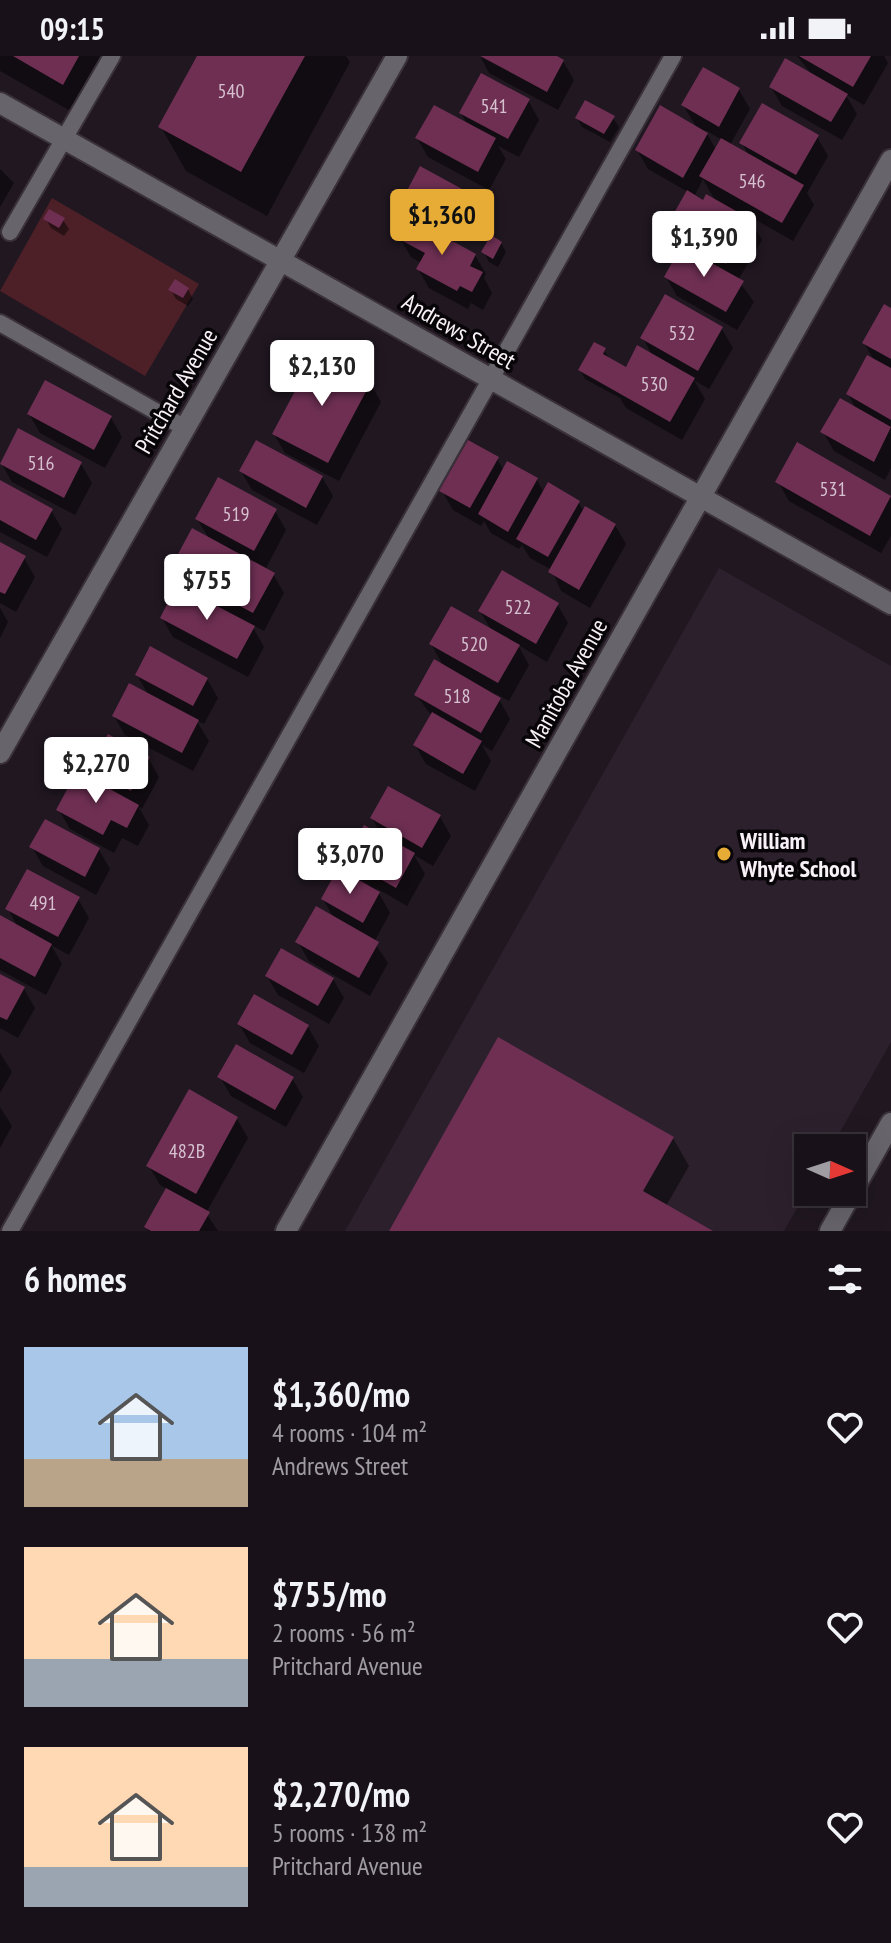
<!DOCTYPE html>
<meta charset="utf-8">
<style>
:root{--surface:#181119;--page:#211a22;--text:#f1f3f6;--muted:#9f9da2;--line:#363138;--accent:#e6ac36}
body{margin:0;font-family:"PT Sans Narrow",sans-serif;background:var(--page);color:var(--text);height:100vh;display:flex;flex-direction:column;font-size:30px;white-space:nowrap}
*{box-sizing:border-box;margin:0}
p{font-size:26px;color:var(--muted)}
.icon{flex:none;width:44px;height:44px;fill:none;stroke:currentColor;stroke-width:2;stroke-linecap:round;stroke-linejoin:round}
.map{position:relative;height:1175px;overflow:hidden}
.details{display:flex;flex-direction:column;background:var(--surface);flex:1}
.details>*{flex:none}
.needle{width:52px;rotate:93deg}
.buttons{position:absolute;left:794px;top:1078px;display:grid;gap:16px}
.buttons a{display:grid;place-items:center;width:72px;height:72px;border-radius:0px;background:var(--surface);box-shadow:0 8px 32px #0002,0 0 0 2px var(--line);font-size:40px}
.price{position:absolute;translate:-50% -68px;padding:0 18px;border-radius:8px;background:#fff;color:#222;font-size:26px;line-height:52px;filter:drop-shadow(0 2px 4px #0008)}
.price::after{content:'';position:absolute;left:50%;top:48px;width:24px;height:18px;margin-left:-12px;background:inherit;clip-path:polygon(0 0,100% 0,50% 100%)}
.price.on{background:var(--accent);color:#111}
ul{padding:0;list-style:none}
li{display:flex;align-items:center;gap:24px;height:200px;padding:0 24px}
li span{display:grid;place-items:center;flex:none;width:224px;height:160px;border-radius:0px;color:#555}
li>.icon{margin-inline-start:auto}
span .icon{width:96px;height:96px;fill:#fffc;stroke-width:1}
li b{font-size:34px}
h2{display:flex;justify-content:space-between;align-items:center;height:96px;padding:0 24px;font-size:34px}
.status{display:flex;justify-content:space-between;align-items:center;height:56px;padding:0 40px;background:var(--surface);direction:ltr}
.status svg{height:22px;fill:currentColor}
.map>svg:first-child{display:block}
</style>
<div class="status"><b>09:15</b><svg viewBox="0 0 49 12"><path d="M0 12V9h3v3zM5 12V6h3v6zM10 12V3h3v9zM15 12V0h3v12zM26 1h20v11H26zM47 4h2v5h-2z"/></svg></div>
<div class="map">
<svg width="891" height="1175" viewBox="0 0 891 1175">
<rect width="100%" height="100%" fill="#201721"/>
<path fill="#2c202d" d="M719 512 891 610V986L831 1092H808V1133L784 1175H345Z"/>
<path fill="#4d2028" d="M52 142 199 228 145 320 0 235Z"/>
<path fill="#0007" fill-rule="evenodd" d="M0 0H118L83 62 0 15Z
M199 0H346L350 6 267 160 186 115 161 71Z
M480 0H553L563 5 574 24 558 54 489 17Z
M797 0H884L888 7 864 49 845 38 857 58 842 84 782 50 771 31 813 20Z
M739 34 750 53 730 89 749 100 742 87 817 81 828 100 807 137 814 149 793 185 747 159 762 184 738 224 754 246 737 274 677 240 666 221 693 199 671 168 688 136 648 113 637 94 697 72 683 49ZM705 74 722 84 716 94ZM703 123 716 146H704L694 141Z
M528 44 539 64 519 101 498 90 506 103 489 134 428 101 417 82 468 70 461 57Z
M577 62H613L619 71 610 86 582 71Z
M0 113 14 127 0 151Z
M460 135 471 154 453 188 475 199 486 218 484 222 492 237 483 254 471 247 468 253 429 232 418 213 421 207 411 201 400 182 418 169 404 144Z
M46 163 63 164 69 173 64 180 51 172Z
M501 187 506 196 498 211 489 206 484 196Z
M188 233 193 243 188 250 176 243 171 234Z
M891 255V412L885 424 834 395 823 376 856 353 848 338 875 306 864 287Z
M722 273 733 292 709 333 694 324 705 343 682 384 626 352 620 342 585 323 580 314 604 294 610 304 626 313 653 301 643 282Z
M370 327 381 346 339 425 285 397 274 378Z
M29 358 111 362 122 381 105 412 40 377Z
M798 389 891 442V480L881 497 789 445 778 426Z
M497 403 504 415 537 424 544 437 578 446 584 456 615 469 626 488 590 552 561 535 552 514 530 502 522 489 519 493 491 477 484 465 481 470 453 454 442 435Z
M1 407 81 408 92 427 75 459 12 426Z
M241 415 322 421 333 440 317 469 252 434Z
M0 426 51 454 62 473 47 501 0 476Z
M275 455 286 474 265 514 273 518 284 537 264 575 251 568 264 591 248 621 173 581 162 562 185 535 172 513 210 484 197 463Z
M0 489 24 502 35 521 16 556 0 547Z
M557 548 568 567 547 606 518 589 529 609 509 645 496 638 510 663 492 695 482 689 491 705 475 735 426 708 415 689 432 660 416 639 445 613 431 588 492 575 480 555Z
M0 552 8 566 0 582Z
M137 619 207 623 218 642 204 668 196 664 209 685 193 715 125 679 114 660 149 640Z
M148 702 159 721 142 753 138 750 149 769 138 790 122 782 114 797 70 773 59 754 104 732 93 713Z
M440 761 451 780 433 810 414 799 425 818 407 850 376 832 390 857 374 886 388 907 370 940 309 905 298 886 335 864 323 843 362 828 347 803 383 782 372 762Z
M32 791 99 794 110 813 96 839 43 810Z
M78 843 89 862 69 899 51 889 62 908 46 939 0 914V863L18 872 8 853Z
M0 920 24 933 35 952 18 982 0 972Z
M267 920 333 923 344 942 329 968 278 939Z
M255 941 308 971 319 990 304 1017 250 987 239 968Z
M0 997 12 1016 0 1037Z
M220 1021 292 1022 303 1041 286 1071 231 1040Z
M0 1051 12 1070 0 1092Z
M237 1063 248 1082 206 1157 218 1175H149L146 1171 167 1133 160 1129 149 1110Z
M673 1082 689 1110 666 1150 709 1175H391Z"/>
<path fill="#6e2f53" d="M13 0H79L63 29Z
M197 0H305L241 116 158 71Z
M480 0H557L564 4 547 36Z
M799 0H871L853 31Z
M785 2 848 38 831 66 769 31Z
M703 11 740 32 719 71 681 49Z
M481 17 530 43 508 83 459 57Z
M585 44 615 60 604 78 575 62Z
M762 47 819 79 796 119 739 87Z
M434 49 496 82 478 116 415 82Z
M660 49 708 77 683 122 635 94Z
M721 82 804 129 782 167 699 120Z
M420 110 462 133 444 166 402 144Z
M687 134 703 144 706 138 752 164 726 208 681 182 684 177 668 168Z
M49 153 65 162 59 172 43 163Z
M409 161 476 198 470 210 483 216 472 236 460 230 457 235 416 213 425 197 397 182Z
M491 179 502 186 493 203 481 196Z
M681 190 744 225 726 256 664 221Z
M175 223 189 232 183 242 168 234Z
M665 238 723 271 698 315 640 282Z
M884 248 891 252V303L862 287Z
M594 286 606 292 603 298 626 311 637 289 695 322 670 366 578 314Z
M316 296 371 326 328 407 272 378Z
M867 299 891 312V364L846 338Z
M45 324 112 360 94 394 27 358Z
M840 342 891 371 874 406 820 376Z
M18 372 82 406 64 442 0 408Z
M256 384 323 420 306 452 239 415Z
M468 384 499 401 470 452 439 435Z
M797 386 891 440 870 480 775 426Z
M507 405 538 422 508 476 478 458Z
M218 421 277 453 254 495 195 463Z
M0 424 53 453 36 484 0 464Z
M548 426 580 445 548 501 516 483Z
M585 450 616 468 579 534 548 516Z
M192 472 275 517 253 557 170 513Z
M0 486 26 500 5 538 0 536Z
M502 514 559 547 536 588 478 555Z
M177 529 255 570 237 603 160 562Z
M451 550 520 589 498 627 429 588Z
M150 590 208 622 193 650 135 619Z
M434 603 501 642 481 677 414 639Z
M129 627 199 664 182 697 112 660Z
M432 656 482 685 463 718 413 689Z
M108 678 150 701 131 735 90 713Z
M77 715 139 749 127 772 111 764 103 779 56 754Z
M388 730 441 759 422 792 370 762Z
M45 763 100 792 85 821 29 791Z
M364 769 415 797 396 832 345 803Z
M338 812 380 836 363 867 321 843Z
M27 813 80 841 58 881 5 853Z
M316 850 379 886 359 922 295 886Z
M0 859 52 888 35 921 0 902Z
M281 892 334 922 318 950 265 920Z
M0 918 25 931 7 964 0 961Z
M254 938 309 969 292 999 237 968Z
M498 981 674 1081 643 1135 713 1175H389Z
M236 988 294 1021 275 1054 217 1021Z
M189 1033 238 1061 196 1138 146 1110Z
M166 1132 210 1156 199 1175H151L144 1171Z"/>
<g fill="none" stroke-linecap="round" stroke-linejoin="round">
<defs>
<path id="lane" d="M10 176 112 0
M0 267 185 372
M10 1175 673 0"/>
<path id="street" d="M0 47 891 548
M0 697 397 0
M286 1175 891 104
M830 1175 891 1067"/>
</defs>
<use href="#lane" stroke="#3a313b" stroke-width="20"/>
<use href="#street" stroke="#3a313b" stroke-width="24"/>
<use href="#lane" stroke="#67656b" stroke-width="16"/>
<use href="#street" stroke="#67656b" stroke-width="20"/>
</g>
<circle fill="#e6ac36" stroke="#080508" stroke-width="3" cx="724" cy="798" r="8"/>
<g text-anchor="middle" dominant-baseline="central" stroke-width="7" stroke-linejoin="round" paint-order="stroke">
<g font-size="20" fill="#d6c1cf">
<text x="231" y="35">540</text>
<text x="494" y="50">541</text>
<text x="752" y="125">546</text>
<text x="682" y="277">532</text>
<text x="654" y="328">530</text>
<text x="41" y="407">516</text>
<text x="833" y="433">531</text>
<text x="236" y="458">519</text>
<text x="518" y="551">522</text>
<text x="474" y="588">520</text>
<text x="457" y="640">518</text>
<text x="43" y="847">491</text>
<text x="187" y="1095">482B</text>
</g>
<g font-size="24" fill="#f8f2f8" stroke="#080508">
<text transform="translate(459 275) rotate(30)">Andrews Street</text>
<text transform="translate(176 335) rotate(-60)">Pritchard Avenue</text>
<text transform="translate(566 627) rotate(-61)">Manitoba Avenue</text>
</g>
<g font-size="24" font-weight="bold" fill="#f8f2f8" stroke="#080508" text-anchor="start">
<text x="740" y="784">William<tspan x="740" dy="28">Whyte School</tspan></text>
</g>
</g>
</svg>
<div class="buttons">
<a><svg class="needle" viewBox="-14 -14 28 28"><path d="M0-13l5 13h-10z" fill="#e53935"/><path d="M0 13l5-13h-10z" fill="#9f9da2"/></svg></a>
</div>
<b class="price on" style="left:442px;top:201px">$1,360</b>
<b class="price" style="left:704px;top:223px">$1,390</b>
<b class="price" style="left:322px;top:352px">$2,130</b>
<b class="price" style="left:207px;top:566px">$755</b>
<b class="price" style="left:96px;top:749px">$2,270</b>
<b class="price" style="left:350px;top:840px">$3,070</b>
</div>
<section class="details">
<h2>6 homes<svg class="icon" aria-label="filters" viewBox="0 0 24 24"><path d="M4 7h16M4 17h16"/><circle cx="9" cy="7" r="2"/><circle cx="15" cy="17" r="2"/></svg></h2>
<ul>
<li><span style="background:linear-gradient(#a9c7e8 70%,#b9a48a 0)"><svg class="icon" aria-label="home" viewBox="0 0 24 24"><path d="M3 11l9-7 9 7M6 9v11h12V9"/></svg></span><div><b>$1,360/mo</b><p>4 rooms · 104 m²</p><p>Andrews Street</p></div><svg class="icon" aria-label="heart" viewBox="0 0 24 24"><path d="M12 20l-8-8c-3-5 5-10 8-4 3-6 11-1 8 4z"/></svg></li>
<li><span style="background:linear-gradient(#ffd9b3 70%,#9aa5b1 0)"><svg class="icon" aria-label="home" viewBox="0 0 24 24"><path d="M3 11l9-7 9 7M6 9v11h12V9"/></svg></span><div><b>$755/mo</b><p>2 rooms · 56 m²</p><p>Pritchard Avenue</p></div><svg class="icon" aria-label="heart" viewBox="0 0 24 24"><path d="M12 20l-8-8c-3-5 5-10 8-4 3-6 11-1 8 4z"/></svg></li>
<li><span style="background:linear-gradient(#ffd9b3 75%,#9aa5b1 0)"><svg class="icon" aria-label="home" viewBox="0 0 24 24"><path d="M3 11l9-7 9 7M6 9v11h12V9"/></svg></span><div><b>$2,270/mo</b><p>5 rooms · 138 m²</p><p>Pritchard Avenue</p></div><svg class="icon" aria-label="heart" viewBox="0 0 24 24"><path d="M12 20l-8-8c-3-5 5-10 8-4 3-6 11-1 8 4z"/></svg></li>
</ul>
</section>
